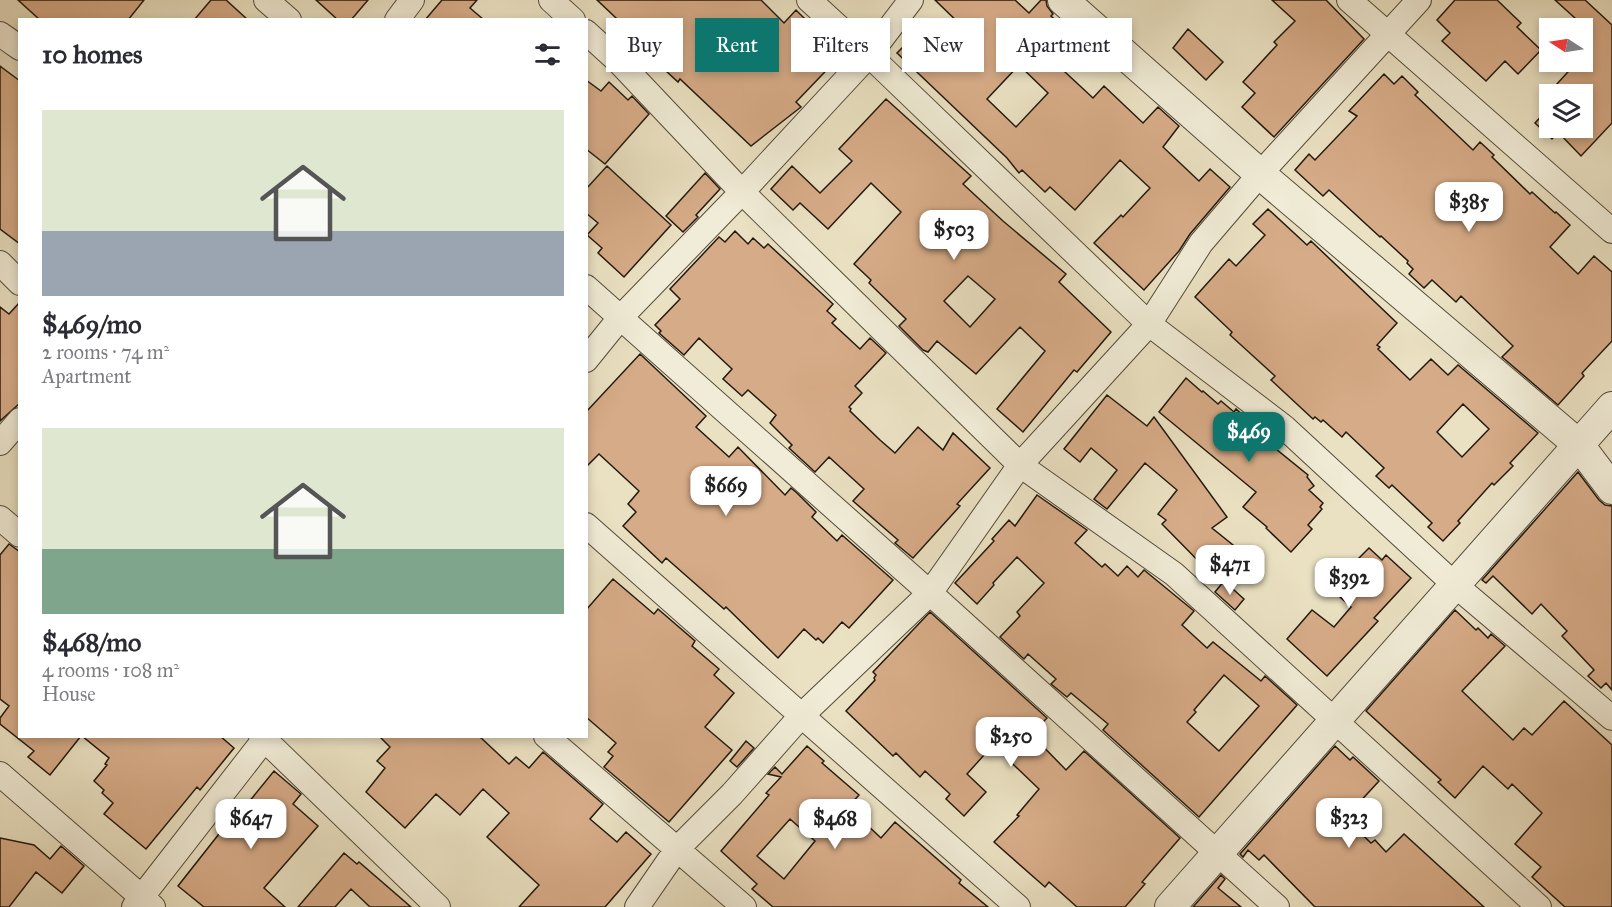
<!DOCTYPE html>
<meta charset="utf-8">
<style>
:root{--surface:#fff;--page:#f7f7f7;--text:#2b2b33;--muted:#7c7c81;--accent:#0f766e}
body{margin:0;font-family:"IM FELL Great Primer",serif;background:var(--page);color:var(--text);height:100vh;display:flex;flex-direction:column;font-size:22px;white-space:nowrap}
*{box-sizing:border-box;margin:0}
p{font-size:20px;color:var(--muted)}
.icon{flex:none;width:33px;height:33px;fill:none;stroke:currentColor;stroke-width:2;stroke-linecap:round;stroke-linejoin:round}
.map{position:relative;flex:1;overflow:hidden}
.drawer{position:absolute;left:18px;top:18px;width:570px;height:720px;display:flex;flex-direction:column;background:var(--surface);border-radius:0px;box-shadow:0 3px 9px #0003}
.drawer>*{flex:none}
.banner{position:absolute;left:606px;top:18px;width:570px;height:54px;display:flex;gap:12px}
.needle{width:39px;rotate:282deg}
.fabs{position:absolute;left:1539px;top:18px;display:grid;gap:12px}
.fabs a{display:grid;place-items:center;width:54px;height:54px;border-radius:0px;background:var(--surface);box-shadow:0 3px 9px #0003;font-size:30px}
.price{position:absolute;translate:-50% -51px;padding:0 14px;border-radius:12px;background:#fff;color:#222;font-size:20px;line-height:39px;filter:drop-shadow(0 2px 3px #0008)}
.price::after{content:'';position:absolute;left:50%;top:36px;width:18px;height:14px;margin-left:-9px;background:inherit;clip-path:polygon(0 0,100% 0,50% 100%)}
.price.current{background:var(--accent);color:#fff}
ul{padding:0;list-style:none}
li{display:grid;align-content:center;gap:12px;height:318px;padding:0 24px}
li span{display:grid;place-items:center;height:186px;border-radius:0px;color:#555}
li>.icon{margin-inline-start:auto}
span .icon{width:108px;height:108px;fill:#fffc;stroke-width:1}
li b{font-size:26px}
h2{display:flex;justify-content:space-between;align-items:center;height:72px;padding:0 24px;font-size:26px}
.chip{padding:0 21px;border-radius:0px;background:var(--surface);box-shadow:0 3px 9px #0003;font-size:21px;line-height:54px}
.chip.current{background:var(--accent);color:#fff}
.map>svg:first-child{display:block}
</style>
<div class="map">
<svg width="1612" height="907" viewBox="0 0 1612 907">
<rect width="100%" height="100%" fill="#eae1c2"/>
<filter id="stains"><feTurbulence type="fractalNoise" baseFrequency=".00333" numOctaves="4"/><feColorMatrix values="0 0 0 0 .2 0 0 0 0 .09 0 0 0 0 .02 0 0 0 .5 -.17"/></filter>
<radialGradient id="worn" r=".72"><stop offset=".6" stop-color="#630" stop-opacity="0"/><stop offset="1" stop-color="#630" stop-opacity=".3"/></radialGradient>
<path fill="#d6ab87" stroke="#22190e" stroke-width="1.5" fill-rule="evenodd" d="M18 0H144L128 20H40Z
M211 0H226L248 20H194Z
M316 0H368L351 20H338Z
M442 0H477L470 8 484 20H425Z
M597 0H761L784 23 796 10 810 24 812 22 844 52 796 102 801 107 751 146 680 79 678 82 652 58 650 60 629 39 633 34Z
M935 0H1015L1029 13 1041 0H1046L1047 6 1053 14 1051 16 1086 49 1065 72 1093 98 1104 86 1143 123 1158 107 1179 126 1163 147 1199 181 1210 169 1230 187 1190 234 1179 251 1144 290 1094 243 1121 215 1123 217 1150 188 1120 160 1075 210 1050 187 1045 192 1022 170 1019 173 1007 158 897 53 914 36 938 59 966 30ZM1019 65 1048 93 1016 127 987 99Z
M1272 0H1326L1364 39 1274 137 1242 107 1255 93 1243 82 1277 45 1274 42 1295 21Z
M1455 0H1497L1521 23 1517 27 1541 50 1518 74 1505 61 1486 81 1442 41 1450 33 1437 20Z
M1555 0H1585L1612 25V123L1581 156 1558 132 1552 139 1535 123 1550 107V128H1582V94H1550V98L1547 95 1576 63 1574 62H1582V28H1566L1576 19Z
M1188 29 1223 62 1206 80 1173 48Z
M0 66 20 81V244L0 229Z
M1384 74 1394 84 1402 76 1418 92 1415 95 1473 150 1480 142 1494 155 1492 157 1530 194 1532 192 1555 213 1556 212 1570 225 1550 247 1578 274 1594 256 1612 272V341L1582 373 1584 376 1558 405 1502 357 1513 346 1461 296 1456 302 1432 280 1424 288 1409 274 1413 269 1407 263 1408 261 1381 236 1380 237 1329 190 1323 196 1295 170 1309 154 1315 160 1357 116 1349 111Z
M586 80 601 91 609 82 628 100 632 96 649 114 605 164 586 149Z
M886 99 971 176 963 184 1003 221 1066 274 1059 282 1111 332 1077 372 1074 370 1023 432 997 409 1045 351 1020 327 976 374 937 341 928 352 923 350 899 326 906 319 869 283 871 280 854 264 901 212 871 183 828 229 800 203 793 210 771 189 792 166 820 193 852 161 839 149ZM968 276 995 299 970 327 944 301Z
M607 166 671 225 624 277 598 253 602 248 587 235 598 223 586 213V189Z
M705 173 720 189 696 215 698 217 683 232 666 216Z
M1268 209 1307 245 1311 241 1397 323 1377 345 1380 347 1378 349 1410 380 1431 359 1448 375 1458 365 1538 433 1510 463 1513 466 1494 485 1492 483 1458 521 1460 523 1443 541 1428 527 1432 523 1392 485 1389 488 1376 476 1384 468 1346 432 1342 437 1323 420 1321 422 1315 417 1313 419 1271 380 1275 376 1230 335 1232 332 1195 297 1229 259 1236 266 1265 235 1253 224ZM1463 404 1489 429 1462 457 1437 432Z
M735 231 748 244 753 238 764 248 768 244 819 291 833 304 827 311 836 319 832 323 860 349 870 338 886 353 855 386 862 393 849 407 851 409 850 411 880 440 895 453 918 427 943 450 953 433 990 468 957 504 960 506 913 558 895 543 898 540 853 501 864 489 829 457 815 472 789 448 792 445 770 423 776 415 748 390 742 396 723 379 732 369 699 338 684 355 659 333 661 331 655 325 680 299 670 289 719 237 725 242Z
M20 302V403L0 421V307L9 314Z
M640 354 706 416 696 427 729 457 738 447 785 495 791 488 797 493 816 512 812 517 837 541 842 535 893 580 849 628 842 622 823 643 818 638 816 640 804 629 778 658 726 607 724 609 666 558 662 563 623 526 636 512 628 504 639 491 599 454 586 467V412Z
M1186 378 1202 392 1203 391 1218 404 1221 401 1234 412 1236 409 1277 447 1276 449 1308 475 1307 477 1314 486 1309 490 1323 503 1320 507 1322 509 1308 525 1312 529 1291 552 1266 528 1267 527 1243 507 1256 492 1159 412Z
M1107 395 1147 426 1154 417 1227 517 1212 528 1243 553 1219 582 1162 524 1166 520 1158 514 1177 490 1145 463 1107 509 1094 499 1117 470 1091 448 1080 462 1064 449Z
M1578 472 1599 500 1605 505 1612 506V690L1606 683 1601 688 1588 676 1594 670 1562 636 1567 631 1541 604 1532 614 1493 576 1486 583 1482 580Z
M1037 495 1087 530 1075 543 1102 567 1105 564 1118 576 1127 566 1138 577 1144 570 1194 611 1182 625 1207 648 1213 642 1261 681 1265 676 1297 705 1199 817 1103 730 1108 724 1071 693 1067 697 1051 684 1056 679 1028 654 1024 659 1000 637 1020 616 1017 612 1044 583 1017 557 993 583 994 585 977 604 955 583 994 541 992 539 1009 520 1015 526ZM1224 675 1259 706 1219 751 1187 722 1196 712 1194 710Z
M9 544 20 552V736H81L50 775 28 757 34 751 0 724V718L9 706 0 699V555Z
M1369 548 1382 560 1386 555 1411 578 1374 618 1378 621 1327 676 1287 639 1312 610 1334 627 1351 607 1318 577 1335 560 1346 571Z
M613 579 654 614 658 609 695 641 692 646 719 669 714 675 734 693 705 727 732 750 669 822 604 767 613 756 608 752 616 743 586 717V610Z
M1224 581 1244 599 1235 610 1215 592Z
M1455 610 1476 630 1478 628 1488 638 1491 634 1505 646 1462 691 1513 740 1524 728 1532 735 1564 701 1612 745V907H1565L1532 877 1541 867 1515 844 1542 813 1512 784 1508 789 1483 766 1455 798 1438 782 1441 780 1366 711Z
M930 612 1047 718 1031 734 1066 770 1084 751 1180 838 1142 882 1145 884 1125 907H1077L1049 882 1045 887 994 842 1019 816 1017 815 1039 789 993 745 967 774 986 792 964 816 946 799 950 794 925 771 920 777 896 753 893 756 846 711 875 680 874 678 876 675 873 672Z
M82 736H220L234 748 200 790 197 787 146 849 104 814 113 803 102 793 104 790 94 781 107 765 105 764 109 758Z
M379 736H479L509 764 516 757 529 768 543 752 603 804 590 819 617 842 626 832 651 854 605 907H519L539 885 487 837 509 813 483 789 460 815 436 794 405 828 366 792 385 768 377 761 390 747Z
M746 741 754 748 737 767 730 761Z
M807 746 824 761 822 763 859 795 848 807 881 838 895 822 961 880 959 883 988 907H773L752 889 757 884 721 851 769 795 766 793 781 777 768 774 775 767 782 774ZM790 819 815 841 784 879 757 856Z
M1335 746 1350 760 1353 757 1379 781 1345 818 1371 843 1375 840 1386 852 1404 834 1484 907H1315L1264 855 1259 860 1248 850 1243 857 1240 854Z
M274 771 301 794 293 804 318 826 264 888 285 907H204L178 886 241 806 244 808Z
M0 838 34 845 50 859 61 846 84 866 62 893 36 872 9 907H0Z
M344 853 357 864 359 862 411 907H370L351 889 335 907H298Z
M1221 875 1225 879 1218 888 1241 907H1193Z"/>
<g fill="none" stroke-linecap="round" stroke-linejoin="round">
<defs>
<path id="minor" d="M266 0 289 20
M551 0 573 20
M809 0 869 55 1149 324 1284 427 1455 585 1612 718
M1349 0 1612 231
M397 20 412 0
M586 32 620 63 742 192 1020 465 1174 574 1539 907
M0 34 20 48
M0 263 20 283
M586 287 930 593 1277 907
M586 360 620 318 742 192 869 55 911 0
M0 443 20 420
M0 518 20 535
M586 525 1018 907
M261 736 438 907
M546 736 744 907
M0 774 153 907
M134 907 267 736
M637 907 677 849 732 794 801 716 930 593 1020 465 1149 324 1201 243 1260 174 1419 0"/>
<path id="tertiary" d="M1063 0 1260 174 1579 445 1612 489
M1170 907 1612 407"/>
</defs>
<use href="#minor" stroke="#544b3b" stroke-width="26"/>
<use href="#tertiary" stroke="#544b3b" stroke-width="32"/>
<use href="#minor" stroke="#f1ecd7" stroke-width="24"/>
<use href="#tertiary" stroke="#f1ecd7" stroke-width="30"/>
</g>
<rect width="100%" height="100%" filter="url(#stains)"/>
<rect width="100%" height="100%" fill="url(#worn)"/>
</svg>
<div class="fabs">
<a><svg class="needle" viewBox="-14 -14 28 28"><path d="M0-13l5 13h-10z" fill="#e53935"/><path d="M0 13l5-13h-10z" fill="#7c7c81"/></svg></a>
<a><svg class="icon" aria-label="layers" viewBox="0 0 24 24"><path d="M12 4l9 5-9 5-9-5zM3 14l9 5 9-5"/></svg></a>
</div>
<b class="price" style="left:1469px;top:233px">$385</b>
<b class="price" style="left:954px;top:261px">$503</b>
<b class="price current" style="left:1249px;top:463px">$469</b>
<b class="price" style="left:726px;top:517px">$669</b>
<b class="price" style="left:1230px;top:596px">$471</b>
<b class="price" style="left:1349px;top:609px">$392</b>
<b class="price" style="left:1011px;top:768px">$250</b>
<b class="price" style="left:1349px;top:849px">$323</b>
<b class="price" style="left:251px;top:850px">$647</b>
<b class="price" style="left:835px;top:850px">$468</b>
<div class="banner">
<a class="chip">Buy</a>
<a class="chip current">Rent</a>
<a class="chip">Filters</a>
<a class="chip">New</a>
<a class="chip">Apartment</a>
</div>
<section class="drawer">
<h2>10 homes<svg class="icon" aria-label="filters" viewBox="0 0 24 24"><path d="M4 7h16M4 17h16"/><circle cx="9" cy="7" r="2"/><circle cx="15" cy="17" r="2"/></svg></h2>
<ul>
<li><span style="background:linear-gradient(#dfe7d0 65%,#9aa5b1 0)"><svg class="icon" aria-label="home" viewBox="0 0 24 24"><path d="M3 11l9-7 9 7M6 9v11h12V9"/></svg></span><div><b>$469/mo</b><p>2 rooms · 74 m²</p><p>Apartment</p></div></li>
<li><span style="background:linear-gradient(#dfe7d0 65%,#7fa58c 0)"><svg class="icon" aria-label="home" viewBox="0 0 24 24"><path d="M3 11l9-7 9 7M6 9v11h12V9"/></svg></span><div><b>$468/mo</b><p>4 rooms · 108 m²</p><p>House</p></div></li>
</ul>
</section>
</div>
